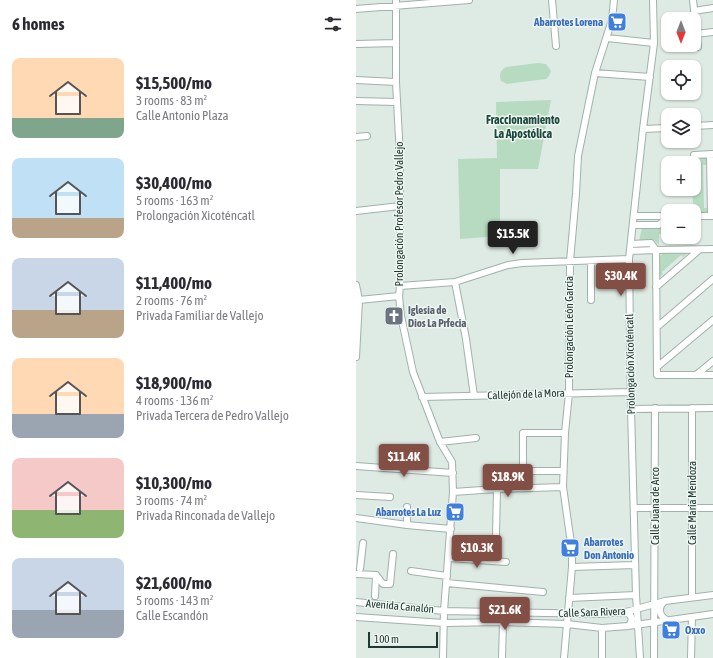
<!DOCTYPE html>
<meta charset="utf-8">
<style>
:root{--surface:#fff;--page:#f7f7f7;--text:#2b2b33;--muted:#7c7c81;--accent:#834e43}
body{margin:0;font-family:"Asap Condensed",sans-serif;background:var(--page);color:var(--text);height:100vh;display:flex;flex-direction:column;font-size:15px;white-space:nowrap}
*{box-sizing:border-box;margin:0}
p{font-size:13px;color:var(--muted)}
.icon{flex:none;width:22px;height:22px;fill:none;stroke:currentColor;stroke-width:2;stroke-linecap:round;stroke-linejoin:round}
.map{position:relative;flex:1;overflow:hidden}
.details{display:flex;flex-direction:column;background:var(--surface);width:356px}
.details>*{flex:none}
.needle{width:26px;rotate:180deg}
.tools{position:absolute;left:305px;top:12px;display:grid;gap:8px}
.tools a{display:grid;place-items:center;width:40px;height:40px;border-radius:8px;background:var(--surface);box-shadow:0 1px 3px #0004;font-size:20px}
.scale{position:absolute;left:12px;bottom:10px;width:70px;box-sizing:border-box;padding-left:4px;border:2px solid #203932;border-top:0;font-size:11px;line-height:14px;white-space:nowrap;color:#203932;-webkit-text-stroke:3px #eff6f2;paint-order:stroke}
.price{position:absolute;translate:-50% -34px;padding:0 9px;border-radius:4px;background:var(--accent);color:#fff;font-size:13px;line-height:26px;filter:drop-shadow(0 1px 2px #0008)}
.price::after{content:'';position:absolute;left:50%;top:24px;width:12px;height:9px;margin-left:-6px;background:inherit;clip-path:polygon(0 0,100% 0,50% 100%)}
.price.active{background:#222;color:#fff}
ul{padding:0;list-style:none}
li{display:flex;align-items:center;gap:12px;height:100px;padding:0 12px}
li span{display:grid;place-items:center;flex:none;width:112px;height:80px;border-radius:8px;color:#555}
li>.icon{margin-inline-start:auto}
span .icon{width:48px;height:48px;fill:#fffc;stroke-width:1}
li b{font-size:17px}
h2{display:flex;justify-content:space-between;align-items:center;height:48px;padding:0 12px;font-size:17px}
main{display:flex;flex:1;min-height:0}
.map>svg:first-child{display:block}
</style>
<main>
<section class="details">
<h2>6 homes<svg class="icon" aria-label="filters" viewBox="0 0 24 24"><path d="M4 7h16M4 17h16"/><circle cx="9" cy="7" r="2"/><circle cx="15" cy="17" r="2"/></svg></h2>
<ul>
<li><span style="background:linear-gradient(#ffd9b3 75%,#7fa58c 0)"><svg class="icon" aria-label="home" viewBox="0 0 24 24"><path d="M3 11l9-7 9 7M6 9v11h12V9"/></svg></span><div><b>$15,500/mo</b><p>3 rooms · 83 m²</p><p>Calle Antonio Plaza</p></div></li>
<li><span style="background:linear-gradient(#bfe0f5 75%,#b9a48a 0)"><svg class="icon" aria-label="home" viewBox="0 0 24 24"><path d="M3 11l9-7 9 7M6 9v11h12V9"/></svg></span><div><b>$30,400/mo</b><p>5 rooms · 163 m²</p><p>Prolongación Xicoténcatl</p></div></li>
<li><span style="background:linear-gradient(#c9d6e8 65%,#b9a48a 0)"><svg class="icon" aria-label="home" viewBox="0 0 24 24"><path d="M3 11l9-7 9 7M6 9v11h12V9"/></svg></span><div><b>$11,400/mo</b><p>2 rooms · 76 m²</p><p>Privada Familiar de Vallejo</p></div></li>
<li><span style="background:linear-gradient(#ffd9b3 70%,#9aa5b1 0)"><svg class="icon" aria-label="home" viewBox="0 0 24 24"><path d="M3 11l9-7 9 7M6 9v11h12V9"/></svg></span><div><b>$18,900/mo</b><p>4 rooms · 136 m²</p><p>Privada Tercera de Pedro Vallejo</p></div></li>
<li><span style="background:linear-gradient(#f6c9c9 65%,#8fb573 0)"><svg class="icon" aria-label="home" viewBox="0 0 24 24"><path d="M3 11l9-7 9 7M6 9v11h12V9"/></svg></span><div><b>$10,300/mo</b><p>3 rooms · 74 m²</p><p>Privada Rinconada de Vallejo</p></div></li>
<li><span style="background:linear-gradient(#c9d6e8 65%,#9aa5b1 0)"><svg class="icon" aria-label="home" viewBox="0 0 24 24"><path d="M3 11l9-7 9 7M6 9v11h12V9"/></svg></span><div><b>$21,600/mo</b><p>5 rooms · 143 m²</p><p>Calle Escandón</p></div></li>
</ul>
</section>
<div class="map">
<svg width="357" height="658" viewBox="0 0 357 658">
<rect width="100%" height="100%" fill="#deeae4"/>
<path fill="#b7dbc0" d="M182 63 190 64 195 71 193 76 190 79 151 84 145 81C143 74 144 71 150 67Z
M195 100 182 169H144V236L104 239 102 159 141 158 140 102Z
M350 158V165H347L348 208H352V214H338L336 189H338V163H335V159Z
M310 223 309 234H303V245L298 240 283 241 286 228H305Z
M307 253H332L327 257 325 255 306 272 307 274 304 277V256Z"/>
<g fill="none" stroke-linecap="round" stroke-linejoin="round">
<defs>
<path id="minor" d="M40 0V82L44 157V286L43 296 45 316 57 372 84 442 96 462 97 492 88 611 87 658
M196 0 200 46
M337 0 342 47
M0 9 113 0
M338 11 357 8
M340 34 357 32
M251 38 298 43
M0 44 40 43
M239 73 294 77
M0 80 40 82
M0 101 40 102
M338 126 357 125
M287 129 312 128
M0 137 11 136
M354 154 355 216
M338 155 357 154
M0 211 44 206
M338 216H357
M277 225H303L312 216H278
M357 249 300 250 301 375H357
M274 251 300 250 295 243 275 244
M99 282 110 339 118 396
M0 285 3 300 0 357
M44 286 99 282 152 265 166 263 273 259
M300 287 343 250
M3 300 43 296
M235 300V261
M301 327 357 279
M301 367 357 320
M340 375 357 361
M66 397 275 392
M336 408V597
M275 409 357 408
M84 442 120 438
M0 466 97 473
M207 471H167V433H209
M97 492 141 489 207 487
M0 495 34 497
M51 507V525
M278 508H357
M0 518 51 525 95 529
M140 536 141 489
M93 558 150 562
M216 567 279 565
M4 569 7 543
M55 571 91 576
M0 574 20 575 27 584H34L37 554
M91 583 187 592
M19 596 20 575
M213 598 280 595
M309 601C301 607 303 616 311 620
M0 602 88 611 242 614 270 612 309 601 357 595
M270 612C276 615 278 621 272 626
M0 617 88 623 147 622 211 624 246 628 272 626 357 614
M146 658 147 622
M208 658 216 567V550L207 487 209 433 213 393 214 261 220 194 222 156 239 73 256 20 258 0
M246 658V628
M284 658 280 595 275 409 273 259 287 129 298 43 297 0
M298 658 299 408
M335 658 336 617"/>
</defs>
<use href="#minor" stroke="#a1b1ab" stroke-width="8"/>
<use href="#minor" stroke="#fff" stroke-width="6"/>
</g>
<defs>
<symbol id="supermarket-square" viewBox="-11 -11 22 22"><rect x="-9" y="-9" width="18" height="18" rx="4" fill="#3f7fe0" stroke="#eff6f2"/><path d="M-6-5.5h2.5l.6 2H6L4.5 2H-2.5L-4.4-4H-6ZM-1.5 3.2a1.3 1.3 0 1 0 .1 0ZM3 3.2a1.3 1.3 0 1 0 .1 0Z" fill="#fff"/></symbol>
<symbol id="church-square" viewBox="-11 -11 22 22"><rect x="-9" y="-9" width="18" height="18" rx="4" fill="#6b7280" stroke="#eff6f2"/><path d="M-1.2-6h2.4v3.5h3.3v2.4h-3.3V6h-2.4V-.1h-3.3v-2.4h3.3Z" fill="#fff"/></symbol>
</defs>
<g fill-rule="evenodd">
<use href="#supermarket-square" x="250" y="11" width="22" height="22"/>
<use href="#church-square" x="27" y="305" width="22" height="22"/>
<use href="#supermarket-square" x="88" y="501" width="22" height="22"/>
<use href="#supermarket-square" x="203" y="537" width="22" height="22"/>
<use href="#supermarket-square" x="304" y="619" width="22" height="22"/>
</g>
<g text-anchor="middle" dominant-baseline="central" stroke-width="3" stroke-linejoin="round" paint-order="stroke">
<g font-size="11" font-weight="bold" fill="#366cbe" stroke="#eff6f2" text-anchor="end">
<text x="247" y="22">Abarrotes Lorena</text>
<text x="85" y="512">Abarrotes La Luz</text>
<text x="228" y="542" text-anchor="start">Abarrotes<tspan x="228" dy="13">Don Antonio</tspan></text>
<text x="329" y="630" text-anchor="start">Oxxo</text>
</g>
<g font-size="11" fill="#203932" stroke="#eff6f2">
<text transform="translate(43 214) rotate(-90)">Prolongación Profesor Pedro Vallejo</text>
<text transform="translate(213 327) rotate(-90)">Prolongación León García</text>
<text transform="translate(274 364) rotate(-91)">Prolongación Xicoténcatl</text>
<text transform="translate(170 394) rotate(-2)">Callejón de la Mora</text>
<text transform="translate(336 503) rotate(-90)">Calle María Mendoza</text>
<text transform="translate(299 506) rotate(-90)">Calle Juana de Arco</text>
<text transform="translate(44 606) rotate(5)">Avenida Canalón</text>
<text transform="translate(236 612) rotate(-2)">Calle Sara Rivera</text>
</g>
<g font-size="11" font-weight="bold" fill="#5b616d" stroke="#eff6f2" text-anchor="start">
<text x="52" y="310">Iglesia de<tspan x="52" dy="13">Dios La Prfecia</tspan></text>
</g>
<g font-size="12" font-weight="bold" fill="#1d4a3e" stroke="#eff6f2">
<text x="167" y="120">Fraccionamiento<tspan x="167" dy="14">La Apostólica</tspan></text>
</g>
</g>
</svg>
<div class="tools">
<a><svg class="needle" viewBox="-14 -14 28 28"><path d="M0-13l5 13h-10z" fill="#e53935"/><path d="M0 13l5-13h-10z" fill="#7c7c81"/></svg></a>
<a><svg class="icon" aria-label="locate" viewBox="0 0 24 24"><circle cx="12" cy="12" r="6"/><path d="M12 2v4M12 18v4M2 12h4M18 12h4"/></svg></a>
<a><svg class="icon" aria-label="layers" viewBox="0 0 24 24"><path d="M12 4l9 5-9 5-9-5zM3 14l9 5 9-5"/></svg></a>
<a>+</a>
<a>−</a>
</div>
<div class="scale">100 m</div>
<b class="price active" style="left:157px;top:255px">$15.5K</b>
<b class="price" style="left:265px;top:297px">$30.4K</b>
<b class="price" style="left:48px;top:478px">$11.4K</b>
<b class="price" style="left:152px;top:498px">$18.9K</b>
<b class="price" style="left:121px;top:569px">$10.3K</b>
<b class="price" style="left:149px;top:631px">$21.6K</b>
</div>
</main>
